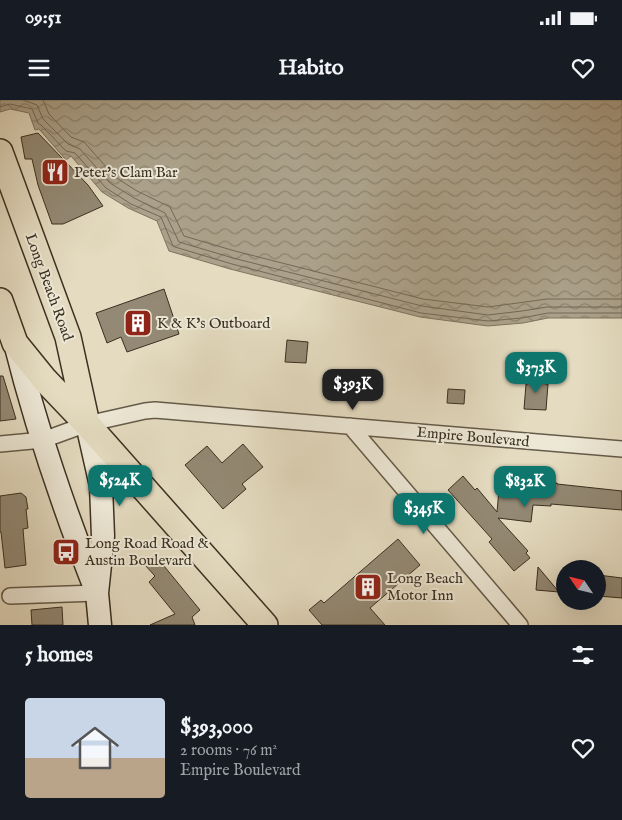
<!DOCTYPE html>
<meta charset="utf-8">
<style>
:root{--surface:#171b24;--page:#20242c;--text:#f1f3f6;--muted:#9ea1a6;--accent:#0f766e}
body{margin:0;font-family:"IM FELL English",serif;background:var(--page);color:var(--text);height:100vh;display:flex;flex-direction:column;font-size:19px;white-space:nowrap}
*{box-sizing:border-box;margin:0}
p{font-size:16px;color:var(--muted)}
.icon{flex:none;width:28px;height:28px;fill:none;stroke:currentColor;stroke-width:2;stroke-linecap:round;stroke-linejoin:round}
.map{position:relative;height:525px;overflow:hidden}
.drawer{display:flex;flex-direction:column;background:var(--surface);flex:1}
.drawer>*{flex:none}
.needle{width:32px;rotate:305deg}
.fabs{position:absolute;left:556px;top:460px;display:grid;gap:10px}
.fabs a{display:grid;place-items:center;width:50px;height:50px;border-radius:50%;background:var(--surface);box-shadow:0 5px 20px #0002;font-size:25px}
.price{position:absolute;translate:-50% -42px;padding:0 11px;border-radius:10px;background:var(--accent);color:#fff;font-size:16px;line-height:32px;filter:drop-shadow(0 1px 2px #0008)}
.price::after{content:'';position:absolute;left:50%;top:30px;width:15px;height:11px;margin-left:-8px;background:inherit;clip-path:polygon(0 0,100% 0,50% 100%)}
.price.selected{background:#222;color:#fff}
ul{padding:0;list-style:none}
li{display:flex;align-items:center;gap:15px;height:125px;padding:0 25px}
li span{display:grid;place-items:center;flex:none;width:140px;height:100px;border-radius:5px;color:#555}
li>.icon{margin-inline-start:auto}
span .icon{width:60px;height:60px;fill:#fffc;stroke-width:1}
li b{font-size:21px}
h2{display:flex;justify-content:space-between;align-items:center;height:60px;padding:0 25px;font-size:21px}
.status{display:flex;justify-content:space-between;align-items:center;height:35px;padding:0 25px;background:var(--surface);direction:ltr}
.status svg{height:14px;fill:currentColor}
header{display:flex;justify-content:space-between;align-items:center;height:65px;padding:0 25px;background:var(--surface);font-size:22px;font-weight:700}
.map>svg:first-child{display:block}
</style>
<div class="status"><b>09:51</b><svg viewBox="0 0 49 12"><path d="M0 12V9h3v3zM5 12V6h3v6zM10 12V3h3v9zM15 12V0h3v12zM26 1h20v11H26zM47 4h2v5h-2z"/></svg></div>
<header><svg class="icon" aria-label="menu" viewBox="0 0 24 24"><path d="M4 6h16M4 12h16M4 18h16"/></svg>Habito<svg class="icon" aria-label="heart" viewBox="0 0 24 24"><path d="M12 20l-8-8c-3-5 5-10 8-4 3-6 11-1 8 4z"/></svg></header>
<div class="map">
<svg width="622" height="525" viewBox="0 0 622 525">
<defs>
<pattern id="water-waves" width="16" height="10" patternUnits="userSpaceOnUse" patternTransform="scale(1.25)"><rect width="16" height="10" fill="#aba18a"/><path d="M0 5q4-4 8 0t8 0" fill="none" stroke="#8c8470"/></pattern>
</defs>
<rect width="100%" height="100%" fill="#e4dbc0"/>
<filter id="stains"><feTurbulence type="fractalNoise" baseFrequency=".004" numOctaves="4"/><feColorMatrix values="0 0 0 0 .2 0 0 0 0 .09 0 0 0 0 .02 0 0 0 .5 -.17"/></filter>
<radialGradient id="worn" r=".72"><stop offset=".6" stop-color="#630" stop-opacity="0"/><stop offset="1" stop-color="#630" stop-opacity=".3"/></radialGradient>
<path fill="url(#water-waves)" stroke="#7e7460" d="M0 0H622V218H548L523 223 488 226 420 217 230 169 169 151 157 121 128 108 102 92 71 56 66 60 39 29 35 30 29 13 10 9 0 12Z"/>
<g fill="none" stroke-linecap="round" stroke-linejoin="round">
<path stroke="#736856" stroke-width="1" d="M23 0 37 5 43 19 68 44 80 49 110 83 134 98 165 113 179 142 233 158 422 206 488 215 522 211 547 207H622
M43 0 49 14 71 37 84 42 115 77 137 91 170 107 184 136 235 151 423 199 488 207 547 199H622
M0 7 10 4 32 9 38 23 42 26 66 51 75 53 106 88 131 104 161 117 173 146 175 147 232 164 421 213 488 221 522 218 548 213H622"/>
</g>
<path fill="#938974" stroke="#3b3021" d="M38 33 88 85 103 106 63 124H52L38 85 32 59H25L21 37Z
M164 189 179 234 127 252 121 237 107 243 96 213Z
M287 240 308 242 306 263 285 262Z
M0 276H3L16 319 0 321Z
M529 276 546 277 545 284H548L546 310 524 309 526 284H528Z
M448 289 465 290 464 304 447 303Z
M243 344 263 367 242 384 246 389 223 409 185 365 207 346 222 363Z
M463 376 475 390 477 388 497 412 500 379 557 383V384L622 391V410L551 404V406L533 405 531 422 498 418 528 451 526 453 530 458 514 471 489 442 492 439 448 390Z
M21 393 26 397 28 409H26L28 428 23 429 26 465 5 468 1 432H0V396Z
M398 439 420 465 370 508 385 525H322L309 510 321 500 324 503Z
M155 455 200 510 192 517 195 525H150L175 514 149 482 155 476 144 464Z
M538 467 559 492 536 490Z
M598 475 622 478V498L598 496Z
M62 507 63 525H32L31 510Z"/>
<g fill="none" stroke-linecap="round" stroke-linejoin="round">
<defs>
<path id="street" d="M350 326 520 525
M0 344 43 340 87 324 145 311 155 310 622 349
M10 496 97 493"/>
<path id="secondary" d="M15 243C36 327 65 412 97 493
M87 324 101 386 103 436 97 493 100 525"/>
<path id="primary" d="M0 52 68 237 87 324
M0 201 15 243 45 280 87 324 265 525"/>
</defs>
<use href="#street" stroke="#655b49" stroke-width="18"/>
<use href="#secondary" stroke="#3b3021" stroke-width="25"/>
<use href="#primary" stroke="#3b3021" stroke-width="28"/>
<use href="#street" stroke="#ede8d6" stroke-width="15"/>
<use href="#secondary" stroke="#ede8d6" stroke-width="22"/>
<use href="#primary" stroke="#e4dbc0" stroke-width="25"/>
</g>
<defs>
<symbol id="restaurant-square" viewBox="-11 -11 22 22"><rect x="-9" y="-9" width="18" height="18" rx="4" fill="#8f2418" stroke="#ede8d6"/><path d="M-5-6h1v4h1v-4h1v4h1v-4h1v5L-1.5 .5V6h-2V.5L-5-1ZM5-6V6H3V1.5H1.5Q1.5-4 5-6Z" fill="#fff"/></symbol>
<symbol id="building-square" viewBox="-11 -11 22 22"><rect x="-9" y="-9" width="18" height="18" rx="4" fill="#8f2418" stroke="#ede8d6"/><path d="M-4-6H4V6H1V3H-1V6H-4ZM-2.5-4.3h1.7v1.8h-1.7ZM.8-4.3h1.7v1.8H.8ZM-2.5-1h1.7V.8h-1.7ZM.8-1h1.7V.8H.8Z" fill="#fff"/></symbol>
<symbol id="bus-square" viewBox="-11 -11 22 22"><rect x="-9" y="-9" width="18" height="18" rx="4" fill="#8f2418" stroke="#ede8d6"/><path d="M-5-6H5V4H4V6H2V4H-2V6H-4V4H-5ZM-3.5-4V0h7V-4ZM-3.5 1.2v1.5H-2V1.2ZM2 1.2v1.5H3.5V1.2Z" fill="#fff"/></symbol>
</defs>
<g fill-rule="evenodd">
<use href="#restaurant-square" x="39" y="56" width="32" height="32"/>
<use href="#building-square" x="122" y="207" width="32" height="32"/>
<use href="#bus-square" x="50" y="436" width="32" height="32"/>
<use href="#building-square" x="352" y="471" width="32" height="32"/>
</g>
<g text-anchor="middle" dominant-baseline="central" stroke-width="4" stroke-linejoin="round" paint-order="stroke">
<g font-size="15" fill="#3b3021" stroke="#ede8d6" text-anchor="start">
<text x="74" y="72">Peter's Clam Bar</text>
<text x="157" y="223">K &amp; K's Outboard</text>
<text x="85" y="443">Long Road Road &amp;<tspan x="85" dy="17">Austin Boulevard</tspan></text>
<text x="387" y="478">Long Beach<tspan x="387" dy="17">Motor Inn</tspan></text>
</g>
<g font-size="15" fill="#3b3021" stroke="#ede8d6">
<text transform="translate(49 187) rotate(70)">Long Beach Road</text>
<text transform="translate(473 337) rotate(5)">Empire Boulevard</text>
</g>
</g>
<rect width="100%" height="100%" filter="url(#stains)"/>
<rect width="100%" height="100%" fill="url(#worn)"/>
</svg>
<div class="fabs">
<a><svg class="needle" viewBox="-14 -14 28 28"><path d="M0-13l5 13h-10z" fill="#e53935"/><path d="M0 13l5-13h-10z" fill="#9ea1a6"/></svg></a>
</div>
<b class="price" style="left:536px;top:294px">$373K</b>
<b class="price selected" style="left:353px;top:311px">$393K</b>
<b class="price" style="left:120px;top:407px">$524K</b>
<b class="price" style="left:525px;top:408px">$832K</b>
<b class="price" style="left:424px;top:435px">$345K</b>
</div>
<section class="drawer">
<h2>5 homes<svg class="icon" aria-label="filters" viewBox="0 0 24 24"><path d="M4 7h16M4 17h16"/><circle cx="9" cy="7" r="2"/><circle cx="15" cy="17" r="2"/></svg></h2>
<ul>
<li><span style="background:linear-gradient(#c9d6e8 60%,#b9a48a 0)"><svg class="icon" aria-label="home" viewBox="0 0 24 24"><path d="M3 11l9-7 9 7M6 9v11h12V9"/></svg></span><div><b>$393,000</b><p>2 rooms · 76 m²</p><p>Empire Boulevard</p></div><svg class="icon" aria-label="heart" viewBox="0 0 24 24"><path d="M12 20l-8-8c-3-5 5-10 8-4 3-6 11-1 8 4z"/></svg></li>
</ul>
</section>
